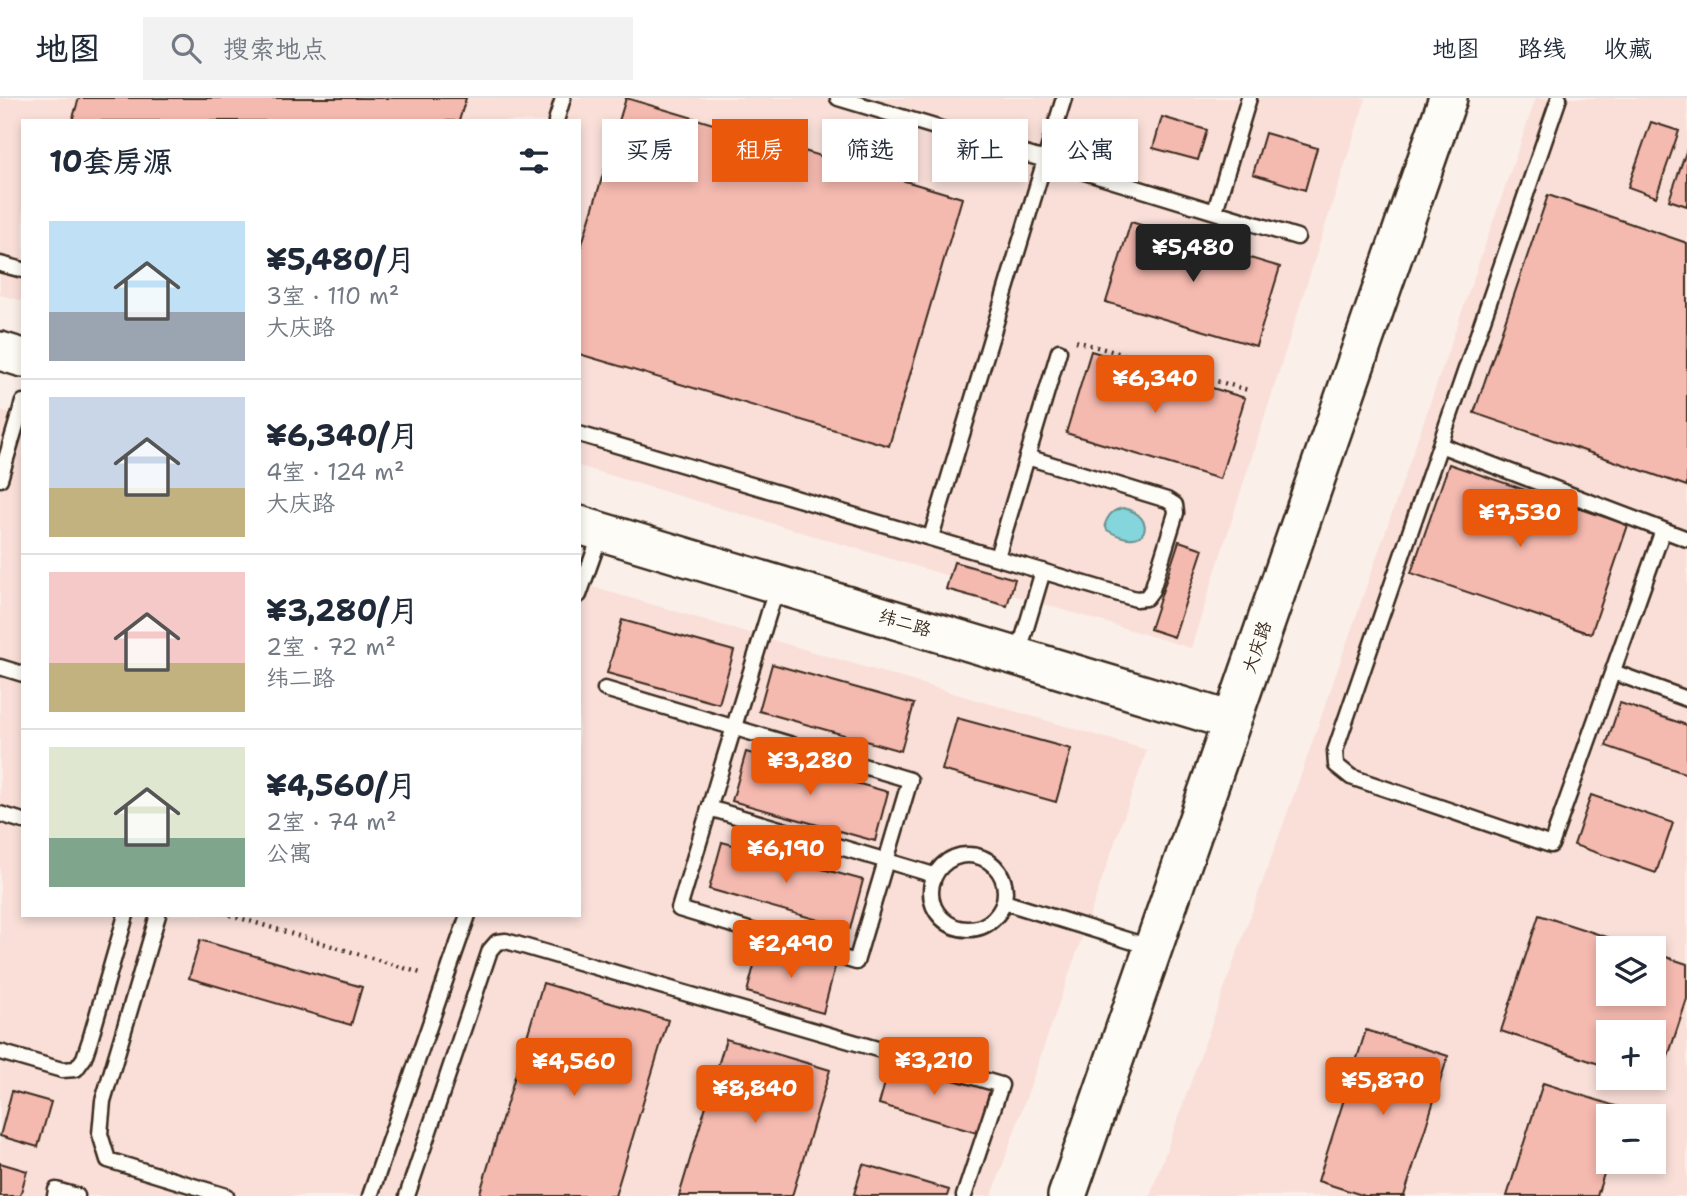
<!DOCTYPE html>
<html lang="zh">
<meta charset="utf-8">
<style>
:root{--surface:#fff;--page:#f2f2f3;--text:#1f2937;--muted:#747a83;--line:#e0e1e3;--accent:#ea580c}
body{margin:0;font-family:"Shantell Sans","LXGW WenKai TC",sans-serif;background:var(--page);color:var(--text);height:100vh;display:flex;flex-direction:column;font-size:26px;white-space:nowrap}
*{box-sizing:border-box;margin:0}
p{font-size:23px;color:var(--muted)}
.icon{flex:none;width:38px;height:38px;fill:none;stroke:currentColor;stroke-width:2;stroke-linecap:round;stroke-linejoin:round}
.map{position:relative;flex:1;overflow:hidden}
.details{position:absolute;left:21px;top:21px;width:560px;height:798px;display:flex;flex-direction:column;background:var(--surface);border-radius:0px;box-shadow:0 4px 10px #0003}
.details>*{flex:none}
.banner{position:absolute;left:602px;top:21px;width:665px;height:63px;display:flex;gap:14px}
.controls{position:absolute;left:1596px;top:838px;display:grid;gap:14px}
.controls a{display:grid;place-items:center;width:70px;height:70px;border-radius:0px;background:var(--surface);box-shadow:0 4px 10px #0003;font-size:35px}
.price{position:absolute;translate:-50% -60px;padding:0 16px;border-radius:7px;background:var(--accent);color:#fff;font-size:23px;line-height:46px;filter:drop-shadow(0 2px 4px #0008)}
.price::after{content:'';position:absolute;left:50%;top:42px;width:21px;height:16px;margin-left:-10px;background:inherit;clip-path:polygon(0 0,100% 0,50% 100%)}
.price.current{background:#222;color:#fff}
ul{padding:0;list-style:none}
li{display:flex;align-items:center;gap:21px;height:175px;padding:0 28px}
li+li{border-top:2px solid var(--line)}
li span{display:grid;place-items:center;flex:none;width:196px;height:140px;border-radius:0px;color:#555}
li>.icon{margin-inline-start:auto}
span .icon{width:84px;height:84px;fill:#fffc;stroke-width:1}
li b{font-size:30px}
h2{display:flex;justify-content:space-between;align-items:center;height:84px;padding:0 28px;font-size:30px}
.chip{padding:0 24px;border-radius:0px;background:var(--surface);box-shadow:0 4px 10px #0003;font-size:24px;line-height:63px}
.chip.current{background:var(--accent);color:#fff}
header{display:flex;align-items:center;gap:42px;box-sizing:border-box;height:98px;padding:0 35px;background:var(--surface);border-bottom:2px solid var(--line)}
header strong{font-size:33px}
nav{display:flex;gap:38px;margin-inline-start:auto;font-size:24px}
.search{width:490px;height:63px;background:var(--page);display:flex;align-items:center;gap:18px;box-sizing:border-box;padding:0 24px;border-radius:0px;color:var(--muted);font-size:26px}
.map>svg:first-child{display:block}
</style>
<header>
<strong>地图</strong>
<div class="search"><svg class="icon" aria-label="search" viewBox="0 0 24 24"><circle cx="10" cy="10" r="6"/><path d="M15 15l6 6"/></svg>搜索地点</div>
<nav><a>地图</a><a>路线</a><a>收藏</a></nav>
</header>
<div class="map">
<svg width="1687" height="1098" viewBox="0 0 1687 1098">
<rect width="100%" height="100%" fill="#fbefe9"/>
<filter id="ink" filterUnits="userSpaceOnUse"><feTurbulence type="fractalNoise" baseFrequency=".0143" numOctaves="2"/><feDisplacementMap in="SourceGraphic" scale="14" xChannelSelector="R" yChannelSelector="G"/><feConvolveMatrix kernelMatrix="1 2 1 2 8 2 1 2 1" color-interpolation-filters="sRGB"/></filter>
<g filter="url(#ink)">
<path fill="#f9dfd8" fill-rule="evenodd" d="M0 0H1366L1191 550 579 368V23H23V203L0 197Z
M1536 0H1687V1098H1150L1303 671ZM1608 850H1654V896H1608ZM1608 934H1654V980H1608ZM1608 1018H1654V1064H1608Z
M0 312 23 319V817H579V485L1147 652 992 1098H0Z"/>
<path fill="#84d5dc" stroke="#679190" stroke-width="2" d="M1123 410C1159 418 1148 457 1107 432L1105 426C1109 416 1113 412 1123 410Z"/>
<path fill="#f4b9af" stroke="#3b2a1e" stroke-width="2" d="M79 0H466L459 23H72Z
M626 0 962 100 889 348 579 256V156Z
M1162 19 1207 32 1198 62 1153 50Z
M1651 24 1679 33 1656 99 1628 89Z
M1265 35 1317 50 1305 92 1253 76Z
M1687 51V108L1669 102Z
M1548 97 1687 145V388L1474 315Z
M1131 124 1280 169 1256 248 1106 204Z
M1091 253 1245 300 1220 381 1066 335Z
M1449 366 1628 427 1591 536 1411 475Z
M1179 443 1203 451 1174 539 1150 531Z
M954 464 1015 481 1007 508 946 491Z
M622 522 734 553 719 606 607 575Z
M772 566 914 606 901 653 759 613Z
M1620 605 1687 627V676L1606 648Z
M957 620 1071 651 1056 704 942 672Z
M746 654 888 694 875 743 732 703Z
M1591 697 1673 725 1656 775 1574 747Z
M722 744 863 782 850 831 709 791Z
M1539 817 1641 850H1608V896H1654V855L1687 866V901L1659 986 1642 980H1654V934H1608V969L1501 933Z
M200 842 362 889 351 927 189 880Z
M759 849 835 869 823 915 747 894Z
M543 885 668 922 615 1098H479Z
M1366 932 1448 958 1404 1098H1365L1318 1083Z
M726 941 830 972 792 1098H679Z
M891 964 990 992 977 1035 879 1006Z
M1543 985 1625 1011 1622 1018H1608V1063L1597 1098H1507Z
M12 993 51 1004 38 1049 0 1038Z
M0 1065 27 1073 20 1098H0Z
M863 1066 949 1092 947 1098H862L854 1096Z"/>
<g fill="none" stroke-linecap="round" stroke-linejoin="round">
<defs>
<path id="service" d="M838 0 1045 62 1064 0
M1559 0 1335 653 1336 667 1351 679 1551 747 1663 432
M556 23 563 0
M1215 113 1249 0
M0 166 23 172
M579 336 1136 501 1146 500 1152 492 1176 415 1175 407 1167 402 1027 359
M1440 347 1687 441
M0 381 23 304
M931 439 1045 62 1297 139
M997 459 1059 253
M579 497 601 435
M1018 557 1043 473
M0 569 23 576
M1613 574 1687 601
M605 591 910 682 856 864 679 811C711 703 744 596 777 488
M709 710 934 777
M0 716 23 723
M931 794a37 37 0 1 1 74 0a37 37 0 1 1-74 0Z
M1004 804 1153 850
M158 817 103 1003 100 1036 108 1062 226 1098
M0 954 62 972 76 971 84 960 90 942 126 817
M55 1098 56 1092 77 1098
M370 1098 468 817
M407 1098 490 852 497 844 506 843 1001 987 964 1098"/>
<path id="tertiary" d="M0 253 23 260
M579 427 1232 623
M1067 1098 1448 0"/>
</defs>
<use href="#service" stroke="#3b2a1e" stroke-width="19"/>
<use href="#tertiary" stroke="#3b2a1e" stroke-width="42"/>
<path stroke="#3b2a1e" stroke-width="4.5" stroke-dasharray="2 5" stroke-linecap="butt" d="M1076 243 1248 292
M230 817 424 876"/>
<use href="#service" stroke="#fdfcf7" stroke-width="14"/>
<use href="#tertiary" stroke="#fdfcf7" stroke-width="37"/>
</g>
</g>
<g text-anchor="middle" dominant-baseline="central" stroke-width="7" stroke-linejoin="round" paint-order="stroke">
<g font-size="18" fill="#3b2a1e" stroke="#fdfcf7">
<text transform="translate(905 525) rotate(17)">纬二路</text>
<text transform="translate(1257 549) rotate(-71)">大庆路</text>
</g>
</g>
</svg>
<div class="controls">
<a><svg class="icon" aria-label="layers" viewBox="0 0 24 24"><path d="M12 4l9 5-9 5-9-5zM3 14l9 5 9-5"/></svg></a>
<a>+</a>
<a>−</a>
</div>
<b class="price current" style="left:1193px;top:186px">¥5,480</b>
<b class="price" style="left:1155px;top:317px">¥6,340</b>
<b class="price" style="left:1520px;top:451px">¥7,530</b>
<b class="price" style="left:810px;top:699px">¥3,280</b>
<b class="price" style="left:786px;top:787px">¥6,190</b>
<b class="price" style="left:791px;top:882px">¥2,490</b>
<b class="price" style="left:934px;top:999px">¥3,210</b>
<b class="price" style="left:574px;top:1000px">¥4,560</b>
<b class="price" style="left:1383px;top:1019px">¥5,870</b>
<b class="price" style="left:755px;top:1027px">¥8,840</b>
<div class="banner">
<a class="chip">买房</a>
<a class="chip current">租房</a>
<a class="chip">筛选</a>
<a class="chip">新上</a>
<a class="chip">公寓</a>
</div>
<section class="details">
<h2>10套房源<svg class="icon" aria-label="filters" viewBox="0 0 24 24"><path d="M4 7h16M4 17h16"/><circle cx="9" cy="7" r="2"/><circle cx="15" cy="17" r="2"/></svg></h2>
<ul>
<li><span style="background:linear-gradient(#bfe0f5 65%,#9aa5b1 0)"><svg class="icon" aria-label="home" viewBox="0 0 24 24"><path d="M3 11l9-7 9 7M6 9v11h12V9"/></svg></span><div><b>¥5,480/月</b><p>3室 · 110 m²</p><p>大庆路</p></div></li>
<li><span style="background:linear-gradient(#c9d6e8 65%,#c2b280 0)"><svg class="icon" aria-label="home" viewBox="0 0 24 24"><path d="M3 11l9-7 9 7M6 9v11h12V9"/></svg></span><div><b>¥6,340/月</b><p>4室 · 124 m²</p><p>大庆路</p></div></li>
<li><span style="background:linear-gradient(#f6c9c9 65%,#c2b280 0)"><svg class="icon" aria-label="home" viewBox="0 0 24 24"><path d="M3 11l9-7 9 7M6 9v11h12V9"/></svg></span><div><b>¥3,280/月</b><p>2室 · 72 m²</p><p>纬二路</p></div></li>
<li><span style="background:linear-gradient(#dfe7d0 65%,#7fa58c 0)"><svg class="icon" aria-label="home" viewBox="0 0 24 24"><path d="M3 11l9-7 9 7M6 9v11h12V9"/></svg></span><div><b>¥4,560/月</b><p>2室 · 74 m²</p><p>公寓</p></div></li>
</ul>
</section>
</div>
